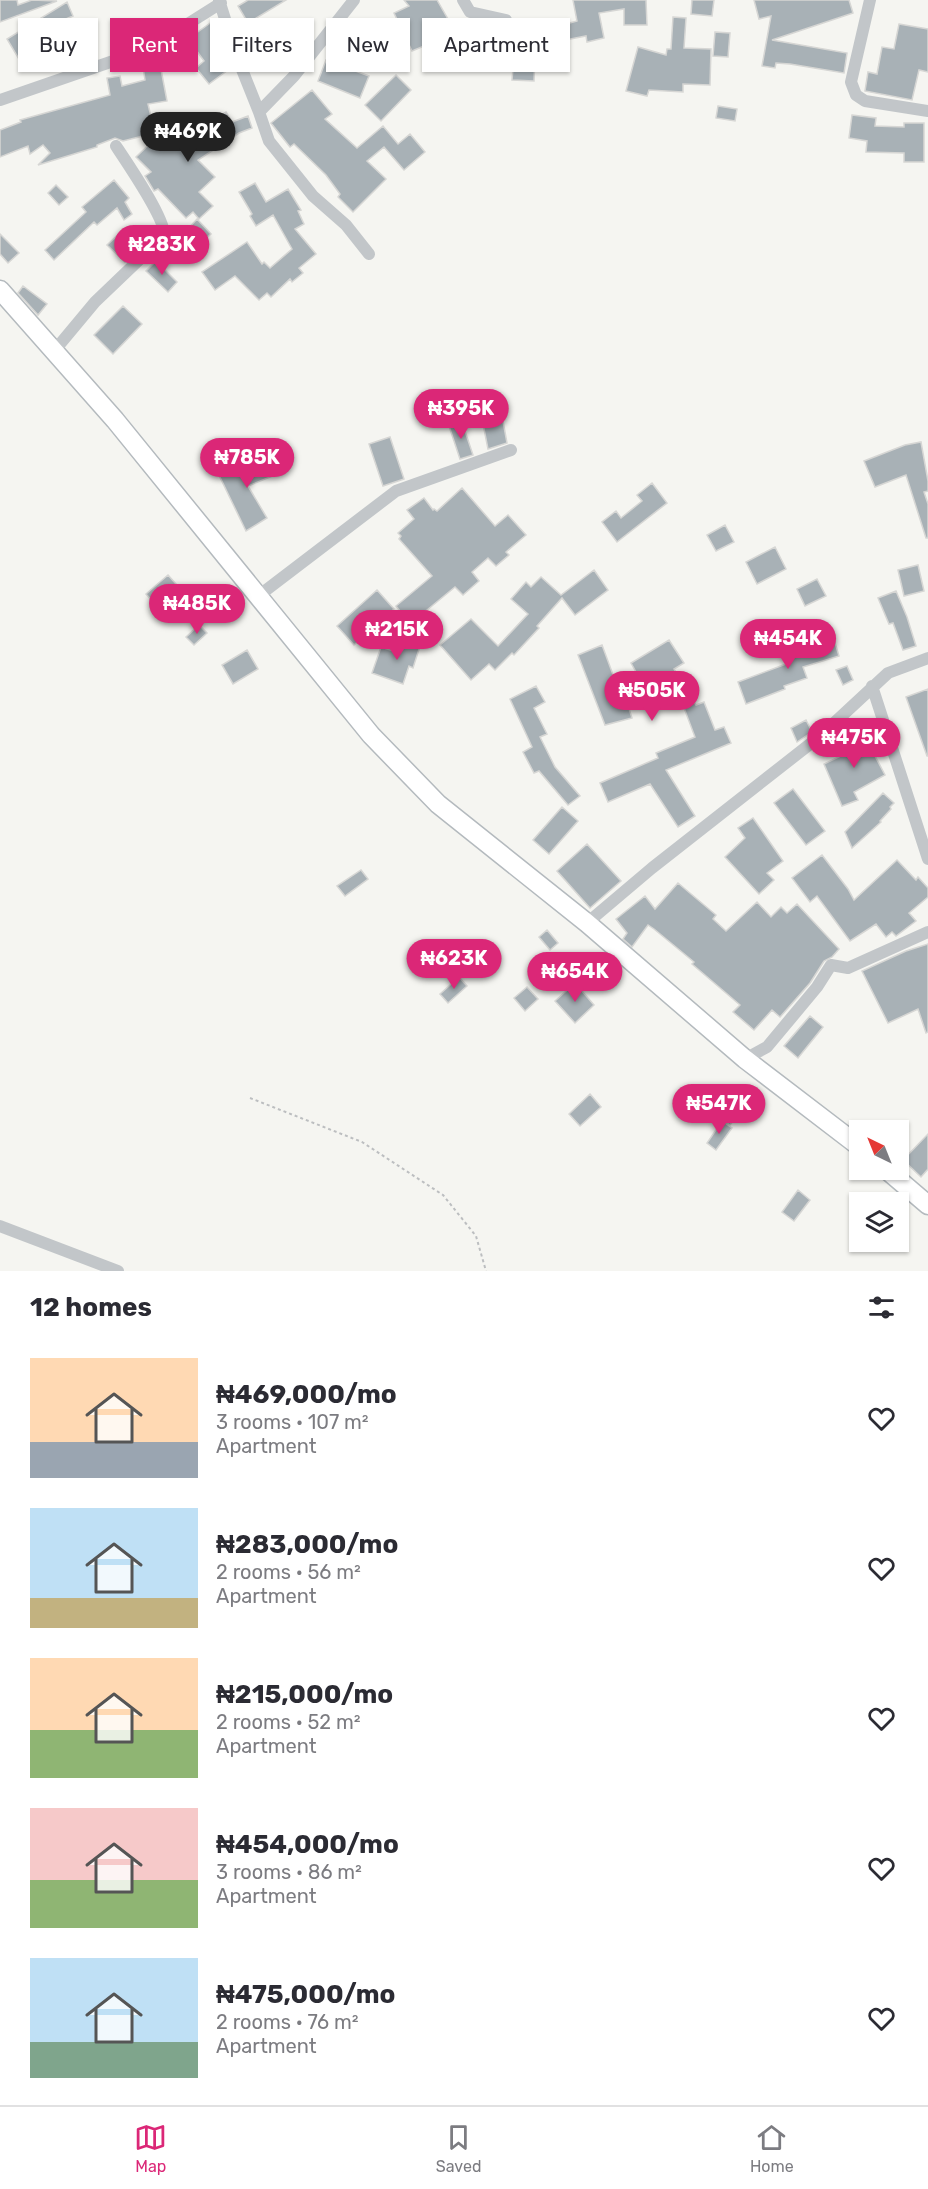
<!DOCTYPE html>
<meta charset="utf-8">
<style>
:root{--surface:#fff;--page:#f7f7f7;--text:#2b2b33;--muted:#7c7c81;--line:#e1e1e2;--accent:#db2777}
body{margin:0;font-family:Rubik,sans-serif;background:var(--page);color:var(--text);height:100vh;display:flex;flex-direction:column;font-size:22px;white-space:nowrap}
*{box-sizing:border-box;margin:0}
p{font-size:20px;color:var(--muted)}
.icon{flex:none;width:33px;height:33px;fill:none;stroke:currentColor;stroke-width:2;stroke-linecap:round;stroke-linejoin:round}
.map{position:relative;height:1271px;overflow:hidden}
.panel{display:flex;flex-direction:column;background:var(--surface);flex:1}
.panel>*{flex:none}
.hud{position:absolute;left:18px;top:18px;width:600px;height:54px;display:flex;gap:12px}
.needle{width:39px;rotate:317deg}
.fabs{position:absolute;left:849px;top:1120px;display:grid;gap:12px}
.fabs a{display:grid;place-items:center;width:60px;height:60px;border-radius:0px;background:var(--surface);box-shadow:0 2px 4px #0004;font-size:30px}
.price{position:absolute;translate:-50% -51px;padding:0 14px;border-radius:21px;background:var(--accent);color:#fff;font-size:20px;line-height:39px;filter:drop-shadow(0 2px 3px #0008)}
.price::after{content:'';position:absolute;left:50%;top:36px;width:18px;height:14px;margin-left:-9px;background:inherit;clip-path:polygon(0 0,100% 0,50% 100%)}
.price.current{background:#222;color:#fff}
ul{padding:0;list-style:none}
li{display:flex;align-items:center;gap:18px;height:150px;padding:0 30px}
li span{display:grid;place-items:center;flex:none;width:168px;height:120px;border-radius:0px;color:#555}
li>.icon{margin-inline-start:auto}
span .icon{width:72px;height:72px;fill:#fffc;stroke-width:1}
li b{font-size:26px}
h2{display:flex;justify-content:space-between;align-items:center;height:72px;padding:0 30px;font-size:26px}
.pill{padding:0 21px;border-radius:0px;background:var(--surface);box-shadow:0 2px 4px #0004;font-size:21px;line-height:54px}
.pill.current{background:var(--accent);color:#fff}
.tab-bar{display:flex;justify-content:space-around;align-items:center;height:84px;border-top:2px solid var(--line);background:var(--surface);font-size:16px;color:var(--muted)}
.tab-bar a{display:grid;justify-items:center;gap:3px}
.tab-bar .current{color:var(--accent)}
.map>svg:first-child{display:block}
</style>
<div class="map">
<svg width="928" height="1271" viewBox="0 0 928 1271">
<rect width="100%" height="100%" fill="#f5f5f1"/>
<path fill="#a8b1b6" stroke="#d6d6d4" stroke-width="1.5" d="M0 0H17L18 5 32 0 57 1 0 22Z
M248 0H286L248 23 238 6Z
M404 0H437L456 33 412 51 394 13 409 6Z
M573 0H646L647 25H624V9L599 13 604 38 587 42 586 36 565 40 567 52 535 56 534 81 512 80 514 57H506L503 32 543 35 542 30 566 26V24L577 21Z
M692 0H714L712 16 691 14Z
M754 0H849L853 13 772 40 847 53 844 73 790 64 776 63 775 68 762 66 771 16 759 19Z
M67 2 73 16 56 23 76 58 58 68 51 56 26 71 7 39Z
M673 17 686 18 684 48 711 49 710 85 683 84V92L649 90 647 96 626 91 638 47 666 55 667 49H671Z
M213 21 222 38 215 43 232 67 209 84 196 68 204 61 188 39Z
M362 24 377 38 367 49 352 34Z
M899 24 928 29V72L919 70 912 100 865 91 868 72 877 74 882 47 894 49Z
M715 32 730 33 728 57 713 56Z
M326 60 369 76 360 98 318 81Z
M160 64 167 101 148 104 155 133 123 141 115 138 97 145V147L38 165 50 153 43 145 30 154 28 146 0 157V130L21 122 20 120 110 95 107 78 120 76 122 86 145 80 143 67Z
M396 75 411 90 381 121 365 105Z
M312 90 332 114 325 119 357 148 383 126 398 144 410 134 425 152 404 170 384 147 367 161 386 179 353 212 338 197 340 194 326 175 294 144 290 147 271 123Z
M718 106 737 109 735 121 716 118Z
M226 112 232 122 248 116 252 128 239 133 198 160 215 177 199 192 213 206 199 219 193 212 186 218 158 189 154 191 145 176 151 172 136 157 164 130 177 143Z
M852 115 876 118 875 126 904 127V123H924V162H904V153L866 152 867 141 849 138Z
M114 180 129 198 125 202 132 214 124 220 117 208 97 225 94 222 54 260 45 250 86 212 82 207Z
M255 183 266 202 288 189 301 210 298 211 304 224 295 229 316 254 299 268 303 273 292 282 290 279 271 297 267 293 259 300 235 276 215 290 202 272 247 242 262 264 264 262 270 268 292 249 273 215 256 226 250 216 252 214 239 192Z
M56 185 68 197 59 205 48 193Z
M197 219 211 234 190 253 182 244 188 238 184 233Z
M124 229 134 238 146 229 152 237 125 262 107 245Z
M0 234 19 253 8 263 0 254Z
M156 261 177 282 168 292 146 271Z
M23 286 47 304 38 315 18 293Z
M123 306 142 324 113 354 94 335Z
M501 410 507 443 488 449 481 414Z
M462 422 473 455 460 459 449 426Z
M390 437 404 479 383 486 369 444Z
M921 442 928 481V491L924 492 928 504V538H926L906 475 875 487 864 461 905 445Z
M266 455 275 475 248 486 267 518 246 531 217 471 227 466 229 471Z
M652 483 667 503 617 542 602 522 616 511 621 518 642 501 637 495Z
M462 488 495 526 508 515 526 535 506 552 509 555 496 566 488 558 472 572 479 581 463 595 455 587 410 624 396 606 432 576 399 539 401 536 398 533 414 519 407 510 424 498 433 510 434 509 437 511Z
M725 525 734 542 716 551 707 535Z
M775 547 786 569 757 584 746 562Z
M918 565 924 591 904 596 898 570Z
M594 570 608 590 575 615 562 598 537 626 539 628 514 655 512 653 495 670 489 664 471 680 440 645 471 619 498 646 528 614 511 599 526 582 531 587 541 577 561 595Z
M168 575 184 593 162 612 146 594Z
M817 579 826 596 805 606 797 589Z
M377 590 394 609 354 645 337 626Z
M896 591 907 617 916 646 903 650 893 623 889 624 878 598Z
M199 625 207 633 194 645 186 637Z
M833 636 839 656 803 667 807 678 784 686 785 689 746 704 738 682 786 664 783 654Z
M406 637 421 643 413 668 409 666 403 684 372 673 381 647 400 653Z
M669 640 684 663 674 669 696 705 704 702 715 730 724 727 731 743 666 770 695 816 678 827 650 784 608 802 600 783 658 758 656 753 695 737 681 700 665 709 650 684 625 696 632 718 605 725 578 655 602 645 615 680 636 672 631 663Z
M247 650 258 669 233 684 222 665Z
M847 666 853 680 843 685 836 670Z
M536 686 545 702 534 708 547 734 540 737 555 767 580 796 568 805 539 771 534 773 523 752 532 747 510 699Z
M928 689V756H927L906 697Z
M806 720 812 732 797 742 791 728Z
M862 731 885 775 854 792 858 800 842 806 824 764 847 753 841 743Z
M793 789 825 831 806 845 774 803Z
M883 793 894 803 890 807 891 809 880 821 881 822 852 848 845 832Z
M562 807 578 821 549 854 533 840Z
M753 818 783 861 767 873 774 880 759 894 725 857 745 838 738 828Z
M587 844 621 881 590 908 557 871Z
M822 855 848 889 854 900 897 860 916 880 918 877 928 888V897L909 913 916 921 896 936 892 932 886 937 876 924 850 941 817 896 810 902 792 878Z
M361 870 368 879 345 896 337 886Z
M678 883 716 915 713 919 726 931 757 902 771 917 781 907 787 913 797 904 839 949 832 957 824 961 810 983 780 1017 772 1010 754 1030 733 1012 740 1005 692 964 694 962 654 929 648 925 632 947 623 939 627 933 616 919 645 896 655 909Z
M547 930 558 943 550 950 539 937Z
M928 944V1032L926 1033 918 1009 888 1023 862 971 906 951Z
M459 977 467 986 448 1003 440 994Z
M575 983 594 1005 575 1023 555 1001Z
M527 987 538 999 525 1011 514 998Z
M810 1016 823 1027 798 1058 784 1046Z
M590 1094 601 1107 580 1126 569 1114Z
M725 1104 738 1115 730 1125 717 1115Z
M722 1121 732 1128 716 1150 707 1143Z
M928 1134V1169L921 1177 903 1160Z
M798 1190 810 1200 794 1221 782 1212Z"/>
<g fill="none" stroke-linecap="round" stroke-linejoin="round">
<defs>
<path id="secondary" d="M0 290 115 420 371 735 438 804 587 923 745 1059 860 1147
M887 1170 928 1205"/>
</defs>
<use href="#secondary" stroke="#b4babe" stroke-width="21"/>
<path stroke="#bcbec0" stroke-width="2" stroke-dasharray="3 3" stroke-linecap="butt" d="M250 1098 362 1142 443 1195 476 1236 486 1271"/>
<path stroke="#c2c6c9" stroke-width="12" d="M219 0 237 57 259 112 294 76 354 0
M463 0 470 12 506 20
M870 0 851 82 856 95 865 101 928 111
M0 100 148 49 221 3
M259 112 269 141 313 196 346 225 369 254
M55 350 95 302 164 236C167 221 126 161 116 146
M257 597 396 491 511 450
M872 686 928 859
M587 923 652 868 819 737 888 673 928 658
M745 1059 767 1047 817 987 831 965 848 968 928 932
M0 1226 118 1271"/>
<use href="#secondary" stroke="#fff" stroke-width="18"/>
</g>
</svg>
<div class="fabs">
<a><svg class="needle" viewBox="-14 -14 28 28"><path d="M0-13l5 13h-10z" fill="#e53935"/><path d="M0 13l5-13h-10z" fill="#7c7c81"/></svg></a>
<a><svg class="icon" aria-label="layers" viewBox="0 0 24 24"><path d="M12 4l9 5-9 5-9-5zM3 14l9 5 9-5"/></svg></a>
</div>
<b class="price current" style="left:188px;top:163px">₦469K</b>
<b class="price" style="left:162px;top:276px">₦283K</b>
<b class="price" style="left:461px;top:440px">₦395K</b>
<b class="price" style="left:247px;top:489px">₦785K</b>
<b class="price" style="left:197px;top:635px">₦485K</b>
<b class="price" style="left:397px;top:661px">₦215K</b>
<b class="price" style="left:788px;top:670px">₦454K</b>
<b class="price" style="left:652px;top:722px">₦505K</b>
<b class="price" style="left:854px;top:769px">₦475K</b>
<b class="price" style="left:454px;top:990px">₦623K</b>
<b class="price" style="left:575px;top:1003px">₦654K</b>
<b class="price" style="left:719px;top:1135px">₦547K</b>
<div class="hud">
<a class="pill">Buy</a>
<a class="pill current">Rent</a>
<a class="pill">Filters</a>
<a class="pill">New</a>
<a class="pill">Apartment</a>
</div>
</div>
<section class="panel">
<h2>12 homes<svg class="icon" aria-label="filters" viewBox="0 0 24 24"><path d="M4 7h16M4 17h16"/><circle cx="9" cy="7" r="2"/><circle cx="15" cy="17" r="2"/></svg></h2>
<ul>
<li><span style="background:linear-gradient(#ffd9b3 70%,#9aa5b1 0)"><svg class="icon" aria-label="home" viewBox="0 0 24 24"><path d="M3 11l9-7 9 7M6 9v11h12V9"/></svg></span><div><b>₦469,000/mo</b><p>3 rooms · 107 m²</p><p>Apartment</p></div><svg class="icon" aria-label="heart" viewBox="0 0 24 24"><path d="M12 20l-8-8c-3-5 5-10 8-4 3-6 11-1 8 4z"/></svg></li>
<li><span style="background:linear-gradient(#bfe0f5 75%,#c2b280 0)"><svg class="icon" aria-label="home" viewBox="0 0 24 24"><path d="M3 11l9-7 9 7M6 9v11h12V9"/></svg></span><div><b>₦283,000/mo</b><p>2 rooms · 56 m²</p><p>Apartment</p></div><svg class="icon" aria-label="heart" viewBox="0 0 24 24"><path d="M12 20l-8-8c-3-5 5-10 8-4 3-6 11-1 8 4z"/></svg></li>
<li><span style="background:linear-gradient(#ffd9b3 60%,#8fb573 0)"><svg class="icon" aria-label="home" viewBox="0 0 24 24"><path d="M3 11l9-7 9 7M6 9v11h12V9"/></svg></span><div><b>₦215,000/mo</b><p>2 rooms · 52 m²</p><p>Apartment</p></div><svg class="icon" aria-label="heart" viewBox="0 0 24 24"><path d="M12 20l-8-8c-3-5 5-10 8-4 3-6 11-1 8 4z"/></svg></li>
<li><span style="background:linear-gradient(#f6c9c9 60%,#8fb573 0)"><svg class="icon" aria-label="home" viewBox="0 0 24 24"><path d="M3 11l9-7 9 7M6 9v11h12V9"/></svg></span><div><b>₦454,000/mo</b><p>3 rooms · 86 m²</p><p>Apartment</p></div><svg class="icon" aria-label="heart" viewBox="0 0 24 24"><path d="M12 20l-8-8c-3-5 5-10 8-4 3-6 11-1 8 4z"/></svg></li>
<li><span style="background:linear-gradient(#bfe0f5 70%,#7fa58c 0)"><svg class="icon" aria-label="home" viewBox="0 0 24 24"><path d="M3 11l9-7 9 7M6 9v11h12V9"/></svg></span><div><b>₦475,000/mo</b><p>2 rooms · 76 m²</p><p>Apartment</p></div><svg class="icon" aria-label="heart" viewBox="0 0 24 24"><path d="M12 20l-8-8c-3-5 5-10 8-4 3-6 11-1 8 4z"/></svg></li>
</ul>
</section>
<nav class="tab-bar">
<a class="current"><svg class="icon" aria-label="map" viewBox="0 0 24 24"><path d="M3 6l6-2 6 2 6-2v14l-6 2-6-2-6 2zM9 4v14M15 6v14"/></svg>Map</a>
<a><svg class="icon" aria-label="saved" viewBox="0 0 24 24"><path d="M7 4h10v16l-5-4-5 4z"/></svg>Saved</a>
<a><svg class="icon" aria-label="home" viewBox="0 0 24 24"><path d="M3 11l9-7 9 7M6 9v11h12V9"/></svg>Home</a>
</nav>
